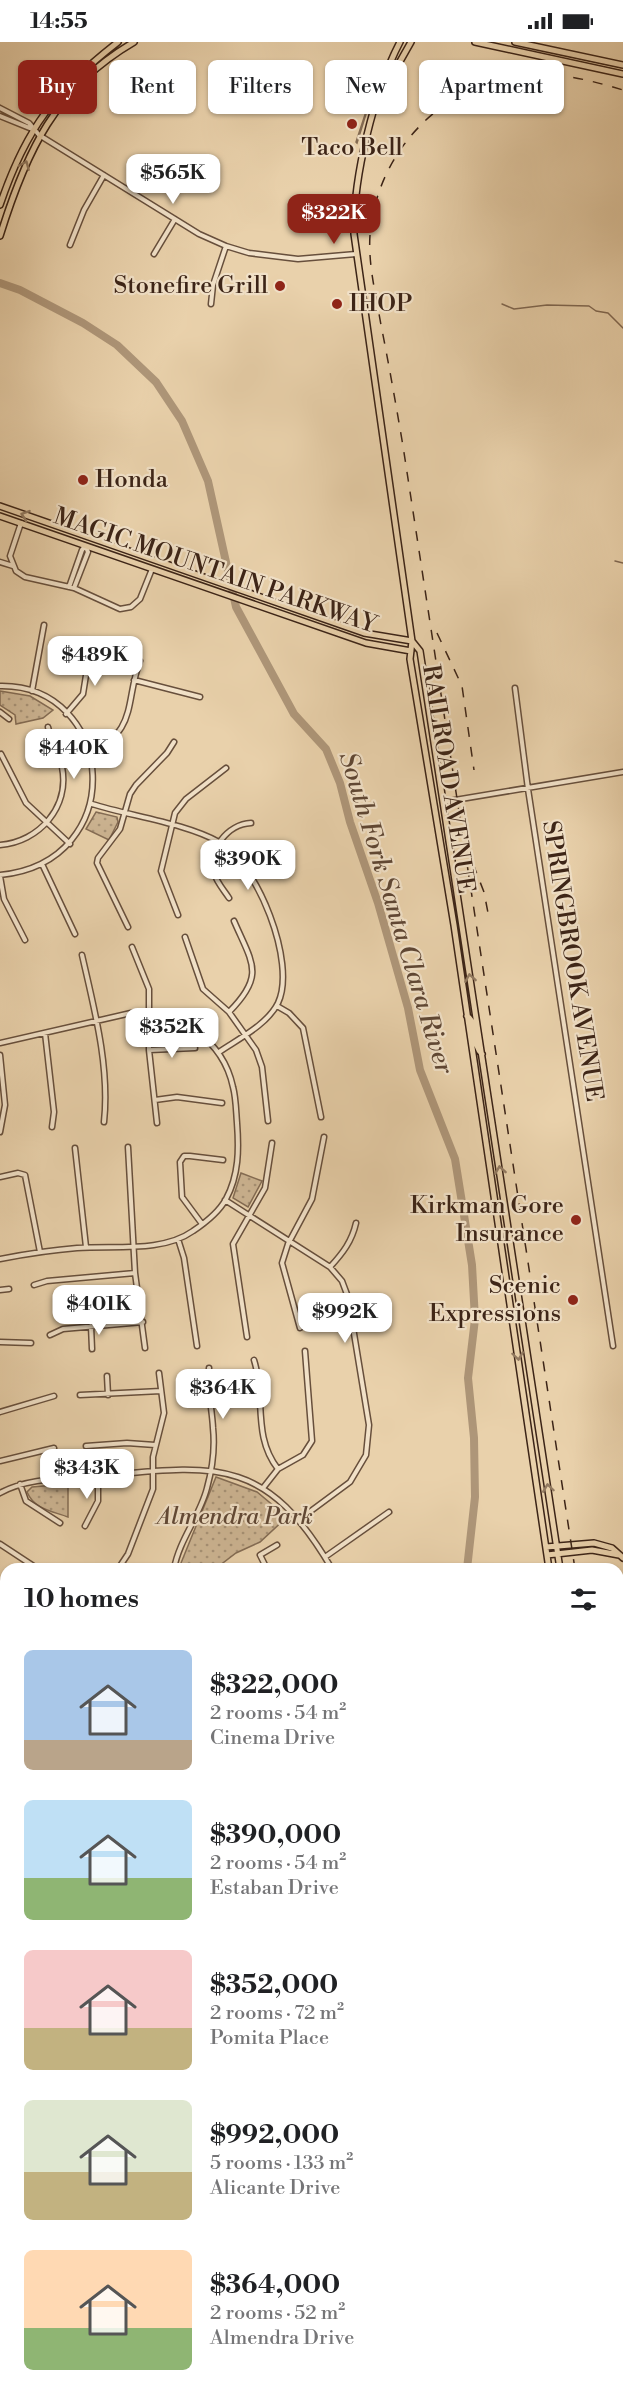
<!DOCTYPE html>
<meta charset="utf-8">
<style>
:root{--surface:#fff;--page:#f6f6f6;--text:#202124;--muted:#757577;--accent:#8f2418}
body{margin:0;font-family:"Libre Bodoni",serif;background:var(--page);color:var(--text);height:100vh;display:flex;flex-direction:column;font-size:22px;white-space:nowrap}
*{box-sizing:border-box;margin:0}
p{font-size:20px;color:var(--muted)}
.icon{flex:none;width:33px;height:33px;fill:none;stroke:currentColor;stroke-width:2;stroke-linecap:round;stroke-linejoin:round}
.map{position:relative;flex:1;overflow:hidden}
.drawer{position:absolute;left:0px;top:1521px;width:624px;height:834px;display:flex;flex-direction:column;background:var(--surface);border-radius:18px 18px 0 0;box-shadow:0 2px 4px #0004}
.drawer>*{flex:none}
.banner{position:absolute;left:18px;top:18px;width:588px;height:54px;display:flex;gap:12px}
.price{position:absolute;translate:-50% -51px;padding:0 14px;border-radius:12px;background:#fff;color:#222;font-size:20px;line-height:39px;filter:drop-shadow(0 2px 3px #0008)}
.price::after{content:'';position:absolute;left:50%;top:36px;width:18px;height:14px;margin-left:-9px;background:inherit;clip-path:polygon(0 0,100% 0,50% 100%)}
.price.current{background:var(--accent);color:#fff}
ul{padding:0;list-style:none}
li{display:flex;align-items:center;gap:18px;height:150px;padding:0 24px}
li span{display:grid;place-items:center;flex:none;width:168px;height:120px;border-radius:9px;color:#555}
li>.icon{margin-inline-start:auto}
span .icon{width:72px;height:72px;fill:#fffc;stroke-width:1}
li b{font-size:26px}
h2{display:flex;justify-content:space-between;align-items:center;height:72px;padding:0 24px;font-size:26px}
.tag{padding:0 21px;border-radius:9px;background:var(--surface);box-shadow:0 2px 4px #0004;font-size:21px;line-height:54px}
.tag.current{background:var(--accent);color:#fff}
.status{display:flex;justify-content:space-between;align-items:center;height:42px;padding:0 30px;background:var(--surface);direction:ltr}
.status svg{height:16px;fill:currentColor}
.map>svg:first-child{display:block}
</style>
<div class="status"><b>14:55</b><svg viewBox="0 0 49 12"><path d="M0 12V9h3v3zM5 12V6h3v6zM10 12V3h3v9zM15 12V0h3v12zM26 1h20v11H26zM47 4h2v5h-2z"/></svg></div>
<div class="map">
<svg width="623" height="2355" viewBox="0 0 623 2355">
<defs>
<pattern id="park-dots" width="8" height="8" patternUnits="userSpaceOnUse" patternTransform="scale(1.5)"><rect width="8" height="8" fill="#ccb492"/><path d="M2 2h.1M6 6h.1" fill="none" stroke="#a79276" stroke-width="1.8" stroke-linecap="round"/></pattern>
</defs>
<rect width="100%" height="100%" fill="#e9d1ab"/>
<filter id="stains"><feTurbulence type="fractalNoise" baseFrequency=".00333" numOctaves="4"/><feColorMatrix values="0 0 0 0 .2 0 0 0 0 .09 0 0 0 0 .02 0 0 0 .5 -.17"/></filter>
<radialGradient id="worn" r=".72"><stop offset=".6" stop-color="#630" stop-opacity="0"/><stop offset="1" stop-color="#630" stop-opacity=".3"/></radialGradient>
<path fill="#ccb492" stroke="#846c54" stroke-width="1.5" d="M380 27 357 101 356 100Z"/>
<path fill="url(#park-dots)" stroke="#846c54" stroke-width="1.5" d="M0 649 30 654 53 668 43 676 16 682 15 673 0 663Z
M96 770 117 775 118 780 109 798 86 787Z
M241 1131 262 1139 248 1165 233 1156Z
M216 1435 257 1450 287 1475 260 1500 236 1511 215 1527H182L181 1521Z
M68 1442V1475C52 1469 35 1468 27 1450L32 1445Z
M0 1821 6 1824V1917L1 1916 0 1908Z"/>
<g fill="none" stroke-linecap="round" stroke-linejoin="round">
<path stroke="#806852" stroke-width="1.5" d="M502 262 514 267 547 263 589 264 596 269 608 271 623 286
M615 519 623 521
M618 1641 623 1644
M618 2119 623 2120
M618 2133 623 2140
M3 2299 6 2303
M89 2355 94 2349"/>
<path stroke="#ae9679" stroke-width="8" d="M0 241 20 248 83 281 117 303 156 340 182 379 208 439 236 565 294 672 326 707 340 741 350 780 378 861 408 966 420 1028 455 1117 472 1223 475 1277 468 1336 474 1396 475 1455 467 1527"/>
<defs>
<path id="minor" d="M0 66 29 81 39 93 199 192 226 204 249 211 298 217 356 212
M0 74 32 87
M70 203 84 168 104 133
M154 212 175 177
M211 262 213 243 226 204
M21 481 10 514 16 529 25 535 74 546 120 567 131 565 140 557 152 527
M0 520 13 524
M69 545 82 508 85 504
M74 546 88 510 86 505
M134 638 200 655
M0 644C116 642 131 820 0 833
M515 646 528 747 613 1304
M32 649 44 583
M0 670 9 677
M66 672 83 652 91 602
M88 708C138 694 125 657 140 619
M1 712 26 761 70 802
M443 760 623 730
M92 762C130 774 185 781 219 800 257 821 297 921 278 961 267 983 238 997 219 1010
M0 803C39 800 70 765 62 725 59 711 51 699 48 685
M42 822 75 892
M0 834 4 857 25 898
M229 856C224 848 217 841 214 831 207 808 228 782 251 781
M178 873 161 829 175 771 186 757 226 726
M128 885 97 821 98 816 120 787 130 752 136 743 167 711 174 700
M185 895 203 947 229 970 256 1008 262 1025 268 1079
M132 905 149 947V1008L157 1081
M82 913C94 966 110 1025 104 1080
M277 964 289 971 303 986 321 1075
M229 970C266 933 252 921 234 879
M45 991 54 1070 52 1085
M0 1001 131 971C178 967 223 998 233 1045 236 1056 236 1069 237 1081 239 1107 239 1133 226 1157 219 1170 205 1181 193 1189 162 1211 114 1203 77 1206 51 1208 26 1212 0 1217
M149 1008 195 1006
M0 1013 5 1063 0 1090
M155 1058 177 1055 222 1061
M128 1105 135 1231 145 1306
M75 1106 86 1205
M0 1135 18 1131 25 1133 40 1210
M225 1158 330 1225 342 1239 348 1255 369 1383 366 1413 350 1440 300 1477
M202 1182 182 1155 180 1120 184 1114H190L223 1118
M178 1197 184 1216 197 1304
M330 1225C343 1211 352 1199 356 1181
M34 1243 47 1239 135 1231
M0 1248 9 1247
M91 1284 92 1307
M300 1286 282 1221 288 1202 312 1157 324 1095
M50 1293 63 1287 143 1280
M247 1295 233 1202 265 1146 272 1101
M0 1300 31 1301
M254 1318C266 1355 252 1394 278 1427
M107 1334 108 1353
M80 1353 161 1349
M0 1370 54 1354
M86 1404 127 1401 155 1403
M0 1419 54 1406
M20 1442 26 1459 60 1481
M263 1446 278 1427 303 1413 312 1399 305 1309
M0 1451C29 1435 66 1437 99 1434 216 1423 266 1414 332 1527
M85 1484 98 1459V1434
M0 1502 38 1527
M325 1515 389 1470
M118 1527 128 1512 153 1447V1415L164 1371 159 1331
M174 1527C179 1498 200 1474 207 1446 212 1428 215 1405 213 1386 212 1366 207 1347 209 1326
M267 1527 260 1513 277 1503
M0 1557 6 1562
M0 1634 6 1643
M0 1670 6 1663
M618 1671H623
M618 1700 623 1674
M0 1762 5 1750
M618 1768 623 1764
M618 1772 623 1779
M0 1815 6 1819
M618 1869 623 1866
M618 1887 623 1892
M0 1928 4 1922
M0 2019 6 2009
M0 2100 6 2094
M0 2155 6 2163
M618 2185 623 2182
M618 2188 623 2196
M618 2273 623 2281
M234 2349 238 2355
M495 2349 499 2355
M582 2349 586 2355
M183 2350 184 2349
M203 2355 212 2349"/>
<path id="major" d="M400 0C374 50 353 135 354 192L412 599 410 617 454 883 549 1527
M475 0 623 32
M515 0 623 23
M380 53 387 50 398 23 411 0
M0 163C26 86 55 49 118 0
M0 194C26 110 55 46 134 0
M0 464 364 591 412 599
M0 474 366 601 411 609
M412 599 420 609 560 1527
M467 974C479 982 471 1002 482 1012
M546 1505 594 1501 612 1506 623 1516
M547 1513 592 1508 619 1513
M618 1817 623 1813
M618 1825 623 1821
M618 2040 623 2048
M618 2053 623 2061
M0 2200 6 2206
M0 2210 6 2217
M0 2286 6 2279
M0 2300 6 2292
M113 2349 117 2355
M121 2349 125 2355"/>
</defs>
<use href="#minor" stroke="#674f3c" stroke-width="7"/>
<use href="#major" stroke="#3c2417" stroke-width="8"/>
<use href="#minor" stroke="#f1e1c8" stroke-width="4"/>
<use href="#major" stroke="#e9d1ab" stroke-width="5"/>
<path stroke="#3c2417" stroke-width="1.5" stroke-dasharray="10 10" stroke-linecap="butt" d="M437 591 462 644 474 728
M473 822 484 850 489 876
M575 1527 403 404C396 363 389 323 381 283 376 253 368 223 370 193 377 105 450 34 538 32 567 32 596 40 623 48
M618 2012 623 2020"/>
</g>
<defs><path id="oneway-chevron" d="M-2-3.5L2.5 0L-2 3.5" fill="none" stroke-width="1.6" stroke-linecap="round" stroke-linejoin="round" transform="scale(1.5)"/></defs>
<g stroke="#927a61">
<use href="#oneway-chevron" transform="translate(25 123) rotate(-67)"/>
<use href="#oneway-chevron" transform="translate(25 473) rotate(-161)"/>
<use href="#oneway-chevron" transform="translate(470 936) rotate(-99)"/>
<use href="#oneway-chevron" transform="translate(500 1128) rotate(-99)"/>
<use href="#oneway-chevron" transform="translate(518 1314) rotate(82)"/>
<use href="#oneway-chevron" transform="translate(548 1446) rotate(-98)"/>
</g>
<g fill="#8f2418" stroke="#f1e1c8" stroke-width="2">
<circle cx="352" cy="82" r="6"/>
<circle cx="280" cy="244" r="6"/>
<circle cx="337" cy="262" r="6"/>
<circle cx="83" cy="438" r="6"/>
<circle cx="576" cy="1178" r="6"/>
<circle cx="573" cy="1258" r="6"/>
</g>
<g text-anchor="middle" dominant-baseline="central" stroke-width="4.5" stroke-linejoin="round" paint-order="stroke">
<g font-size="24" fill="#3c2417" stroke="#f1e1c8" text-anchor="end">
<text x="352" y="106" text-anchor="middle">Taco Bell</text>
<text x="268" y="244">Stonefire Grill</text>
<text x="349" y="262" text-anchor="start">IHOP</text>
<text x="95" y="438" text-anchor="start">Honda</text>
<text x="564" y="1164">Kirkman Gore<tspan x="564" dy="28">Insurance</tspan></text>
<text x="561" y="1244">Scenic<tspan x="561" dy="28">Expressions</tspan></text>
</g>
<g font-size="24" fill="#3c2417" stroke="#f1e1c8">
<text transform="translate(215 529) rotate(19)">MAGIC MOUNTAIN PARKWAY</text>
<text transform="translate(448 737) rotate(81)">RAILROAD AVENUE</text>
<text transform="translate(572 919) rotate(81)">SPRINGBROOK AVENUE</text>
</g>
<g font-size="24" font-style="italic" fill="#604836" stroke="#f1e1c8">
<text x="235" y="1475">Almendra Park</text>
</g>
<g font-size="26" font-style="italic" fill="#5e4634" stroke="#f1e1c8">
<text transform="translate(396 871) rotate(73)">South Fork Santa Clara River</text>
</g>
</g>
<rect width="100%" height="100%" filter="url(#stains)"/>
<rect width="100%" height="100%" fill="url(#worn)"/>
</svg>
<b class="price" style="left:173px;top:163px">$565K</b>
<b class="price current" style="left:334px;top:203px">$322K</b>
<b class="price" style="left:95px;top:645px">$489K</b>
<b class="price" style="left:74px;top:738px">$440K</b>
<b class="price" style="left:248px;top:849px">$390K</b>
<b class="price" style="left:172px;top:1017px">$352K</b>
<b class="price" style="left:99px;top:1294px">$401K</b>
<b class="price" style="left:345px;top:1302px">$992K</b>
<b class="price" style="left:223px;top:1378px">$364K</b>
<b class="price" style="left:87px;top:1458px">$343K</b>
<div class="banner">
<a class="tag current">Buy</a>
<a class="tag">Rent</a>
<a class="tag">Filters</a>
<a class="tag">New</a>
<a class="tag">Apartment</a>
</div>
<section class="drawer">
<h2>10 homes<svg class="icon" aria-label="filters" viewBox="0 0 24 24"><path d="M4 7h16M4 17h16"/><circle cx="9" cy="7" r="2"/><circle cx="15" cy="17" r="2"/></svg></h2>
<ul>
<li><span style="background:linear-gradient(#a9c7e8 75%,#b9a48a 0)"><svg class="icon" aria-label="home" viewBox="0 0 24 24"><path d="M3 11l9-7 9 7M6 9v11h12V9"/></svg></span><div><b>$322,000</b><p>2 rooms · 54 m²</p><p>Cinema Drive</p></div></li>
<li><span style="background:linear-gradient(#bfe0f5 65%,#8fb573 0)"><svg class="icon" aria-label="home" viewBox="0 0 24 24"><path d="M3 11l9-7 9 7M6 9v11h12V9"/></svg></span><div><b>$390,000</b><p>2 rooms · 54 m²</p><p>Estaban Drive</p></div></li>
<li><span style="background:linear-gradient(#f6c9c9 65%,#c2b280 0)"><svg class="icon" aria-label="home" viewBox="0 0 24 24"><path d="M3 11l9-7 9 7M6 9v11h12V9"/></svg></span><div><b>$352,000</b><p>2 rooms · 72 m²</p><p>Pomita Place</p></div></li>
<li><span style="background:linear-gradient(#dfe7d0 60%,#c2b280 0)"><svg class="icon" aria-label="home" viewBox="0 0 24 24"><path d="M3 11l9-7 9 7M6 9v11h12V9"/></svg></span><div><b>$992,000</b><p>5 rooms · 133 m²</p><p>Alicante Drive</p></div></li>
<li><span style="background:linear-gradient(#ffd9b3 65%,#8fb573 0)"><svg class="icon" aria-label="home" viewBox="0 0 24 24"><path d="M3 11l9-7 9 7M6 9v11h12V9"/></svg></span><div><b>$364,000</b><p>2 rooms · 52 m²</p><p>Almendra Drive</p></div></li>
</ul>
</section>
</div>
